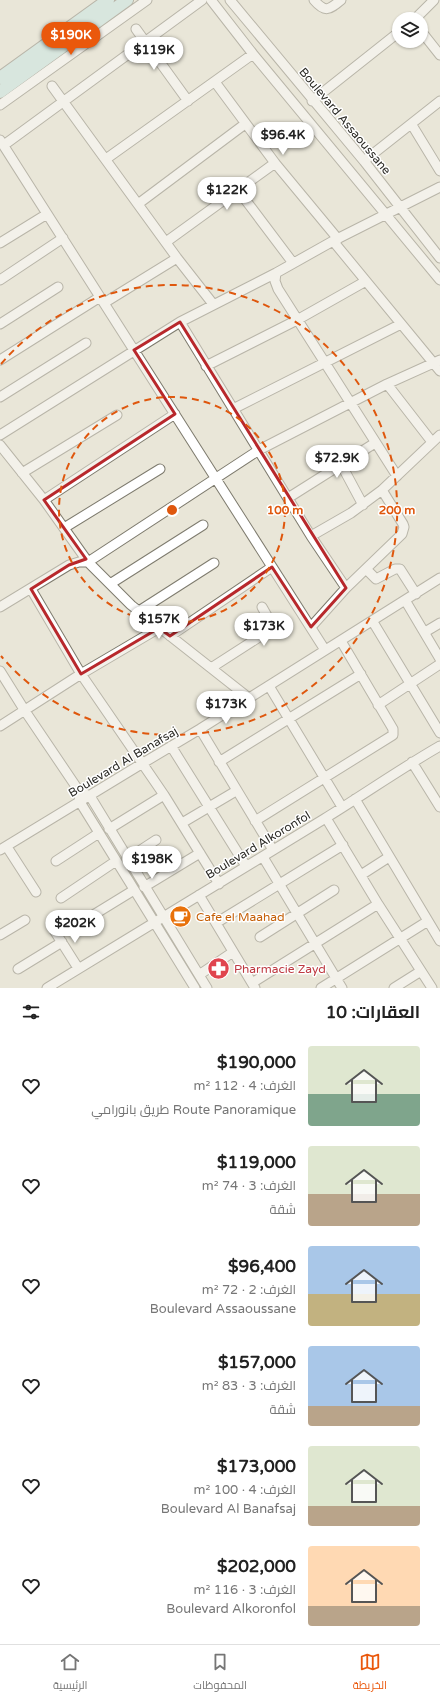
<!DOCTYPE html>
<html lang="ar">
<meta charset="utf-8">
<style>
:root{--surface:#fff;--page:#f2f2f2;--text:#222;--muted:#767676;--line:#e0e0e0;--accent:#ea580c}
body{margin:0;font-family:"Varela Round",Cairo,sans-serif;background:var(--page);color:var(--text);direction:rtl;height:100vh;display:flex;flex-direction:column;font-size:15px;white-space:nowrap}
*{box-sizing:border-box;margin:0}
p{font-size:13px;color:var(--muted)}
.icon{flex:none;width:22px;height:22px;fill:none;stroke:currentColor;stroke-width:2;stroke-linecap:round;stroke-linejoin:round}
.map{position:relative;height:988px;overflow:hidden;direction:ltr}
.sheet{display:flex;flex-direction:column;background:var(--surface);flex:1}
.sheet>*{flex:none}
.tools{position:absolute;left:392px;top:12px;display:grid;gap:8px}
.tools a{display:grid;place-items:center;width:36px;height:36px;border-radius:50%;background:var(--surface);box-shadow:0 1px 3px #0004;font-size:20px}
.price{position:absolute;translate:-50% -34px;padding:0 9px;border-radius:14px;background:#fff;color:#222;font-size:13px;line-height:26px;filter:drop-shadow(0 1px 2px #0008)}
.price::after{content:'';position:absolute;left:50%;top:24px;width:12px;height:9px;margin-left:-6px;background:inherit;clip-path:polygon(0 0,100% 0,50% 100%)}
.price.active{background:var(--accent);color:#fff}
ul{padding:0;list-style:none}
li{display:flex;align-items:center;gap:12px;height:100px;padding:0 20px}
li span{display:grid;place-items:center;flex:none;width:112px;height:80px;border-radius:4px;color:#555}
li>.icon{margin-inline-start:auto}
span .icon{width:48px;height:48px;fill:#fffc;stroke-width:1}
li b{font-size:17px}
h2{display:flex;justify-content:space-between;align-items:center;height:48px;padding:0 20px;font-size:17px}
.menu{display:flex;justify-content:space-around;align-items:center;height:56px;border-top:1px solid var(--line);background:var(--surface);font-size:11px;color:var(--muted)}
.menu a{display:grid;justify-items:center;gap:2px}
.menu .active{color:var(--accent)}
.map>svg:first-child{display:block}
</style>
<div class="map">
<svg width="440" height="988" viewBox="0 0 440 988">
<rect width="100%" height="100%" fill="#e9e6d8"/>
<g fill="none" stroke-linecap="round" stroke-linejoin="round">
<defs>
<path id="street" d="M211 0 253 54 440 280
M230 0 364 161 440 258
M314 0C325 13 329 10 341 0
M415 19 434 0
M136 29 188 101
M421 31 440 55
M215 82 275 163 338 239
M52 86 177 258 213 304
M312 101 399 32
M0 105 147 0
M412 125 440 171
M0 140 325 650
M4 145 202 0
M106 159 253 54
M364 161 440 101
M238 190 293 263
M138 204 245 124
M333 241 440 371
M166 242 275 163
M0 243 47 214
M276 273 275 281 278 289 397 476
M0 280 63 238
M104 303 177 258
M180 322 311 536 346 588
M0 324 58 287
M0 360 100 297
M206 366 297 320 366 281
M387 384 432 442
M0 397 86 343
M233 409 401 324
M0 435 180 322 276 273 333 241 440 187
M0 445 44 500 88 562 259 450 387 384 440 360
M341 464 363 505
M22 473 117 415
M288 498 375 443
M44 500 175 414
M64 528 160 469
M311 536 351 513 382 490 440 435
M366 569 376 579 395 569H400L416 594
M110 584 203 525
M31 589 81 674 164 795 219 884
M405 600 440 659
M0 607 69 565 79 562H88L131 605 249 698
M139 611 214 563
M373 622 440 733
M311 627 346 588 402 534 404 527 403 524 382 490
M425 632 440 623
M170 636 272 567
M211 668 270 630 271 623 262 607
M0 671 25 711 79 791 90 796 207 988
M269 686 342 807
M378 705 440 664
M0 726 81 674 159 628
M200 729 273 850
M171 746 246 866
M219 762 361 674
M412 762 440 807
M79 796 80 802 195 988
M355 799 440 941
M326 818 378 904 432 988
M255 821 393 735V729L341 641
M182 823 236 791
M109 829 164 795
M7 847 36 892
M0 850 143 763 200 729 440 578
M263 857 342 988
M127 859 156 840
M56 861 99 833
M361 875 389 857
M144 887 200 853
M199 895 255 988
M61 898 116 861
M90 917 134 890
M216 923 343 845
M54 930 78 968
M0 935 25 920
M260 937 334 890
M18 969 62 942
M199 975 233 952
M252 983 378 904
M47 988C139 931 232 876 324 819 363 795 400 769 440 746
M321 988 428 921
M394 988 421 971"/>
<path id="secondary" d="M0 78 108 0
M0 92 127 0"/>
</defs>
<use href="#street" stroke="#7e7b6e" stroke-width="11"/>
<use href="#secondary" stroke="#7e7b6e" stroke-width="14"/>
<use href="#street" stroke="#fff" stroke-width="9"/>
<use href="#secondary" stroke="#c3e6e5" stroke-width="12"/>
</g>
<path d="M0 0H440V988H0ZM180 322 346 588 311 627 272 567 170 636 159 628 81 674 31 589 69 565 86 559 44 500 175 414 134 350Z" fill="#e9e6d8" fill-opacity=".55" fill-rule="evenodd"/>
<path fill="none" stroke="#b8282c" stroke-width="3" stroke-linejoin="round" d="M180 322 346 588 311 627 272 567 170 636 159 628 81 674 31 589 69 565 86 559 44 500 175 414 134 350Z"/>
<g fill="none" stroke="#df570d" stroke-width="2" stroke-dasharray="7 5">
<circle cx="172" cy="510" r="113"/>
<path d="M1 364A225 225 0 1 1 1 656"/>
</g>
<defs>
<symbol id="cafe-disc" viewBox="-11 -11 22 22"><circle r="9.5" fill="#e8710a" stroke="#fff"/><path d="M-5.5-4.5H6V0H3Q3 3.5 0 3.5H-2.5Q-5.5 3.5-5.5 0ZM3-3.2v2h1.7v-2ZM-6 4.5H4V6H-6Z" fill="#fff"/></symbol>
<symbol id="pharmacy-disc" viewBox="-11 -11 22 22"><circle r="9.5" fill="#e0444e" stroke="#fff"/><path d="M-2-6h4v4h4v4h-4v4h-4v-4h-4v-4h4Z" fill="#fff"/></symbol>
</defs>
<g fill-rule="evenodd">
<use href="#cafe-disc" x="168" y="904" width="25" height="25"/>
<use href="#pharmacy-disc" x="206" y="956" width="25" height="25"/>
</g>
<g text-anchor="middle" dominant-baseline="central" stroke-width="3" stroke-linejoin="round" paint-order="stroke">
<g font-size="12" fill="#2c2b26" stroke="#fff">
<text transform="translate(345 121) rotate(50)">Boulevard Assaoussane</text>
<text transform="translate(123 762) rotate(-31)">Boulevard Al Banafsaj</text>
<text transform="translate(258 845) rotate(-31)">Boulevard Alkoronfol</text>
</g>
<g font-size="12" fill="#c56008" stroke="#fff" text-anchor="start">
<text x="196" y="917">Cafe el Maahad</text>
</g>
<g font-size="12" fill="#be3a42" stroke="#fff" text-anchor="start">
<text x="234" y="969">Pharmacie Zayd</text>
</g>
</g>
<circle cx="172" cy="510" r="6" fill="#df570d" stroke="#fff" stroke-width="2"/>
<g font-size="12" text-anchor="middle" font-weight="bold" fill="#df570d" stroke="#fff" stroke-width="3" stroke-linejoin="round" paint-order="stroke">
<text x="285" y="514">100 m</text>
<text x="397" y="514">200 m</text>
</g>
</svg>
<div class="tools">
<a><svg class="icon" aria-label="layers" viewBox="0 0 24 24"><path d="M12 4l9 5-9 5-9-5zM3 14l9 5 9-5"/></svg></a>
</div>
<b class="price active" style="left:71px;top:56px">$190K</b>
<b class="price" style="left:154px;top:71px">$119K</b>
<b class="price" style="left:283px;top:156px">$96.4K</b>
<b class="price" style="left:227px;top:211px">$122K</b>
<b class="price" style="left:337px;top:479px">$72.9K</b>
<b class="price" style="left:159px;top:640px">$157K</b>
<b class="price" style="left:264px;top:647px">$173K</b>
<b class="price" style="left:226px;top:725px">$173K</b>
<b class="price" style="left:152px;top:880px">$198K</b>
<b class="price" style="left:75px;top:944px">$202K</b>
</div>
<section class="sheet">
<h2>العقارات: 10<svg class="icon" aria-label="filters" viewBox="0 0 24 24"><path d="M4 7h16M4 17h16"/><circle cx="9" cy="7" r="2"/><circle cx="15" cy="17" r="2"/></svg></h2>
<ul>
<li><span style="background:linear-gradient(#dfe7d0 60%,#7fa58c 0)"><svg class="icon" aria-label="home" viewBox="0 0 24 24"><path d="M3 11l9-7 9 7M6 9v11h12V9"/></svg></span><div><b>$190,000</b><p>الغرف: 4 · 112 m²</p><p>Route Panoramique طريق بانورامي</p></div><svg class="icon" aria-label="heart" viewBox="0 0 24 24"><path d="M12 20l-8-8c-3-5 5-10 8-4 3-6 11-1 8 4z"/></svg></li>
<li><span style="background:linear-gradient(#dfe7d0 60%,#b9a48a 0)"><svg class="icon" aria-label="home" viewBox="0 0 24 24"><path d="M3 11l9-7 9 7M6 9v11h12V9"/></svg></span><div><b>$119,000</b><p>الغرف: 3 · 74 m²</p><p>شقة</p></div><svg class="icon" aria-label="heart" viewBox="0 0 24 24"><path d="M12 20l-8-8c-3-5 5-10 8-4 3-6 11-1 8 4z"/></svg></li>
<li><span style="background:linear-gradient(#a9c7e8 60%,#c2b280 0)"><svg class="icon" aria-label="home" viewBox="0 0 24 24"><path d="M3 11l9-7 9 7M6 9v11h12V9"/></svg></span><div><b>$96,400</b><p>الغرف: 2 · 72 m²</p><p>Boulevard Assaoussane</p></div><svg class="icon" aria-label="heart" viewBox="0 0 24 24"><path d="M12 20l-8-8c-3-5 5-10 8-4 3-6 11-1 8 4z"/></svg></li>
<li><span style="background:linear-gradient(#a9c7e8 75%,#b9a48a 0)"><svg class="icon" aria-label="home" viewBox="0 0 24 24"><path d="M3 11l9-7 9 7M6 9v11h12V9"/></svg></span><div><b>$157,000</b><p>الغرف: 3 · 83 m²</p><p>شقة</p></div><svg class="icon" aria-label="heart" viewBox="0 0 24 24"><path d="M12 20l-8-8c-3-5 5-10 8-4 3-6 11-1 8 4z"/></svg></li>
<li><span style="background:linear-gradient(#dfe7d0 75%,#b9a48a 0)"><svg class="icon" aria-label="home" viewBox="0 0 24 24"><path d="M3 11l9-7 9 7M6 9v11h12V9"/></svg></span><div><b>$173,000</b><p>الغرف: 4 · 100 m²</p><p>Boulevard Al Banafsaj</p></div><svg class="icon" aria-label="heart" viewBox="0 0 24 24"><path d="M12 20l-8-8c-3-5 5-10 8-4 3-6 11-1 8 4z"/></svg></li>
<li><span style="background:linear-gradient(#ffd9b3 75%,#b9a48a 0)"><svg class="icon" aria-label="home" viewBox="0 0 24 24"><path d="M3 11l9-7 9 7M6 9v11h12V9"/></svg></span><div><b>$202,000</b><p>الغرف: 3 · 116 m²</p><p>Boulevard Alkoronfol</p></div><svg class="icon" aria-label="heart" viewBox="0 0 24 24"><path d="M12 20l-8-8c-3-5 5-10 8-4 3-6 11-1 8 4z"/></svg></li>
</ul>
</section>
<nav class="menu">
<a class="active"><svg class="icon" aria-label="map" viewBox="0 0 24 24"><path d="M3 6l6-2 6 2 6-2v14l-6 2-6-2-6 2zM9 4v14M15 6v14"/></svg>الخريطة</a>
<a><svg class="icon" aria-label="saved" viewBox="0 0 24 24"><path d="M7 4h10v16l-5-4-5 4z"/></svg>المحفوظات</a>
<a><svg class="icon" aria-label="home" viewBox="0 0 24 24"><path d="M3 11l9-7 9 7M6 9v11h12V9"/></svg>الرئيسية</a>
</nav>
